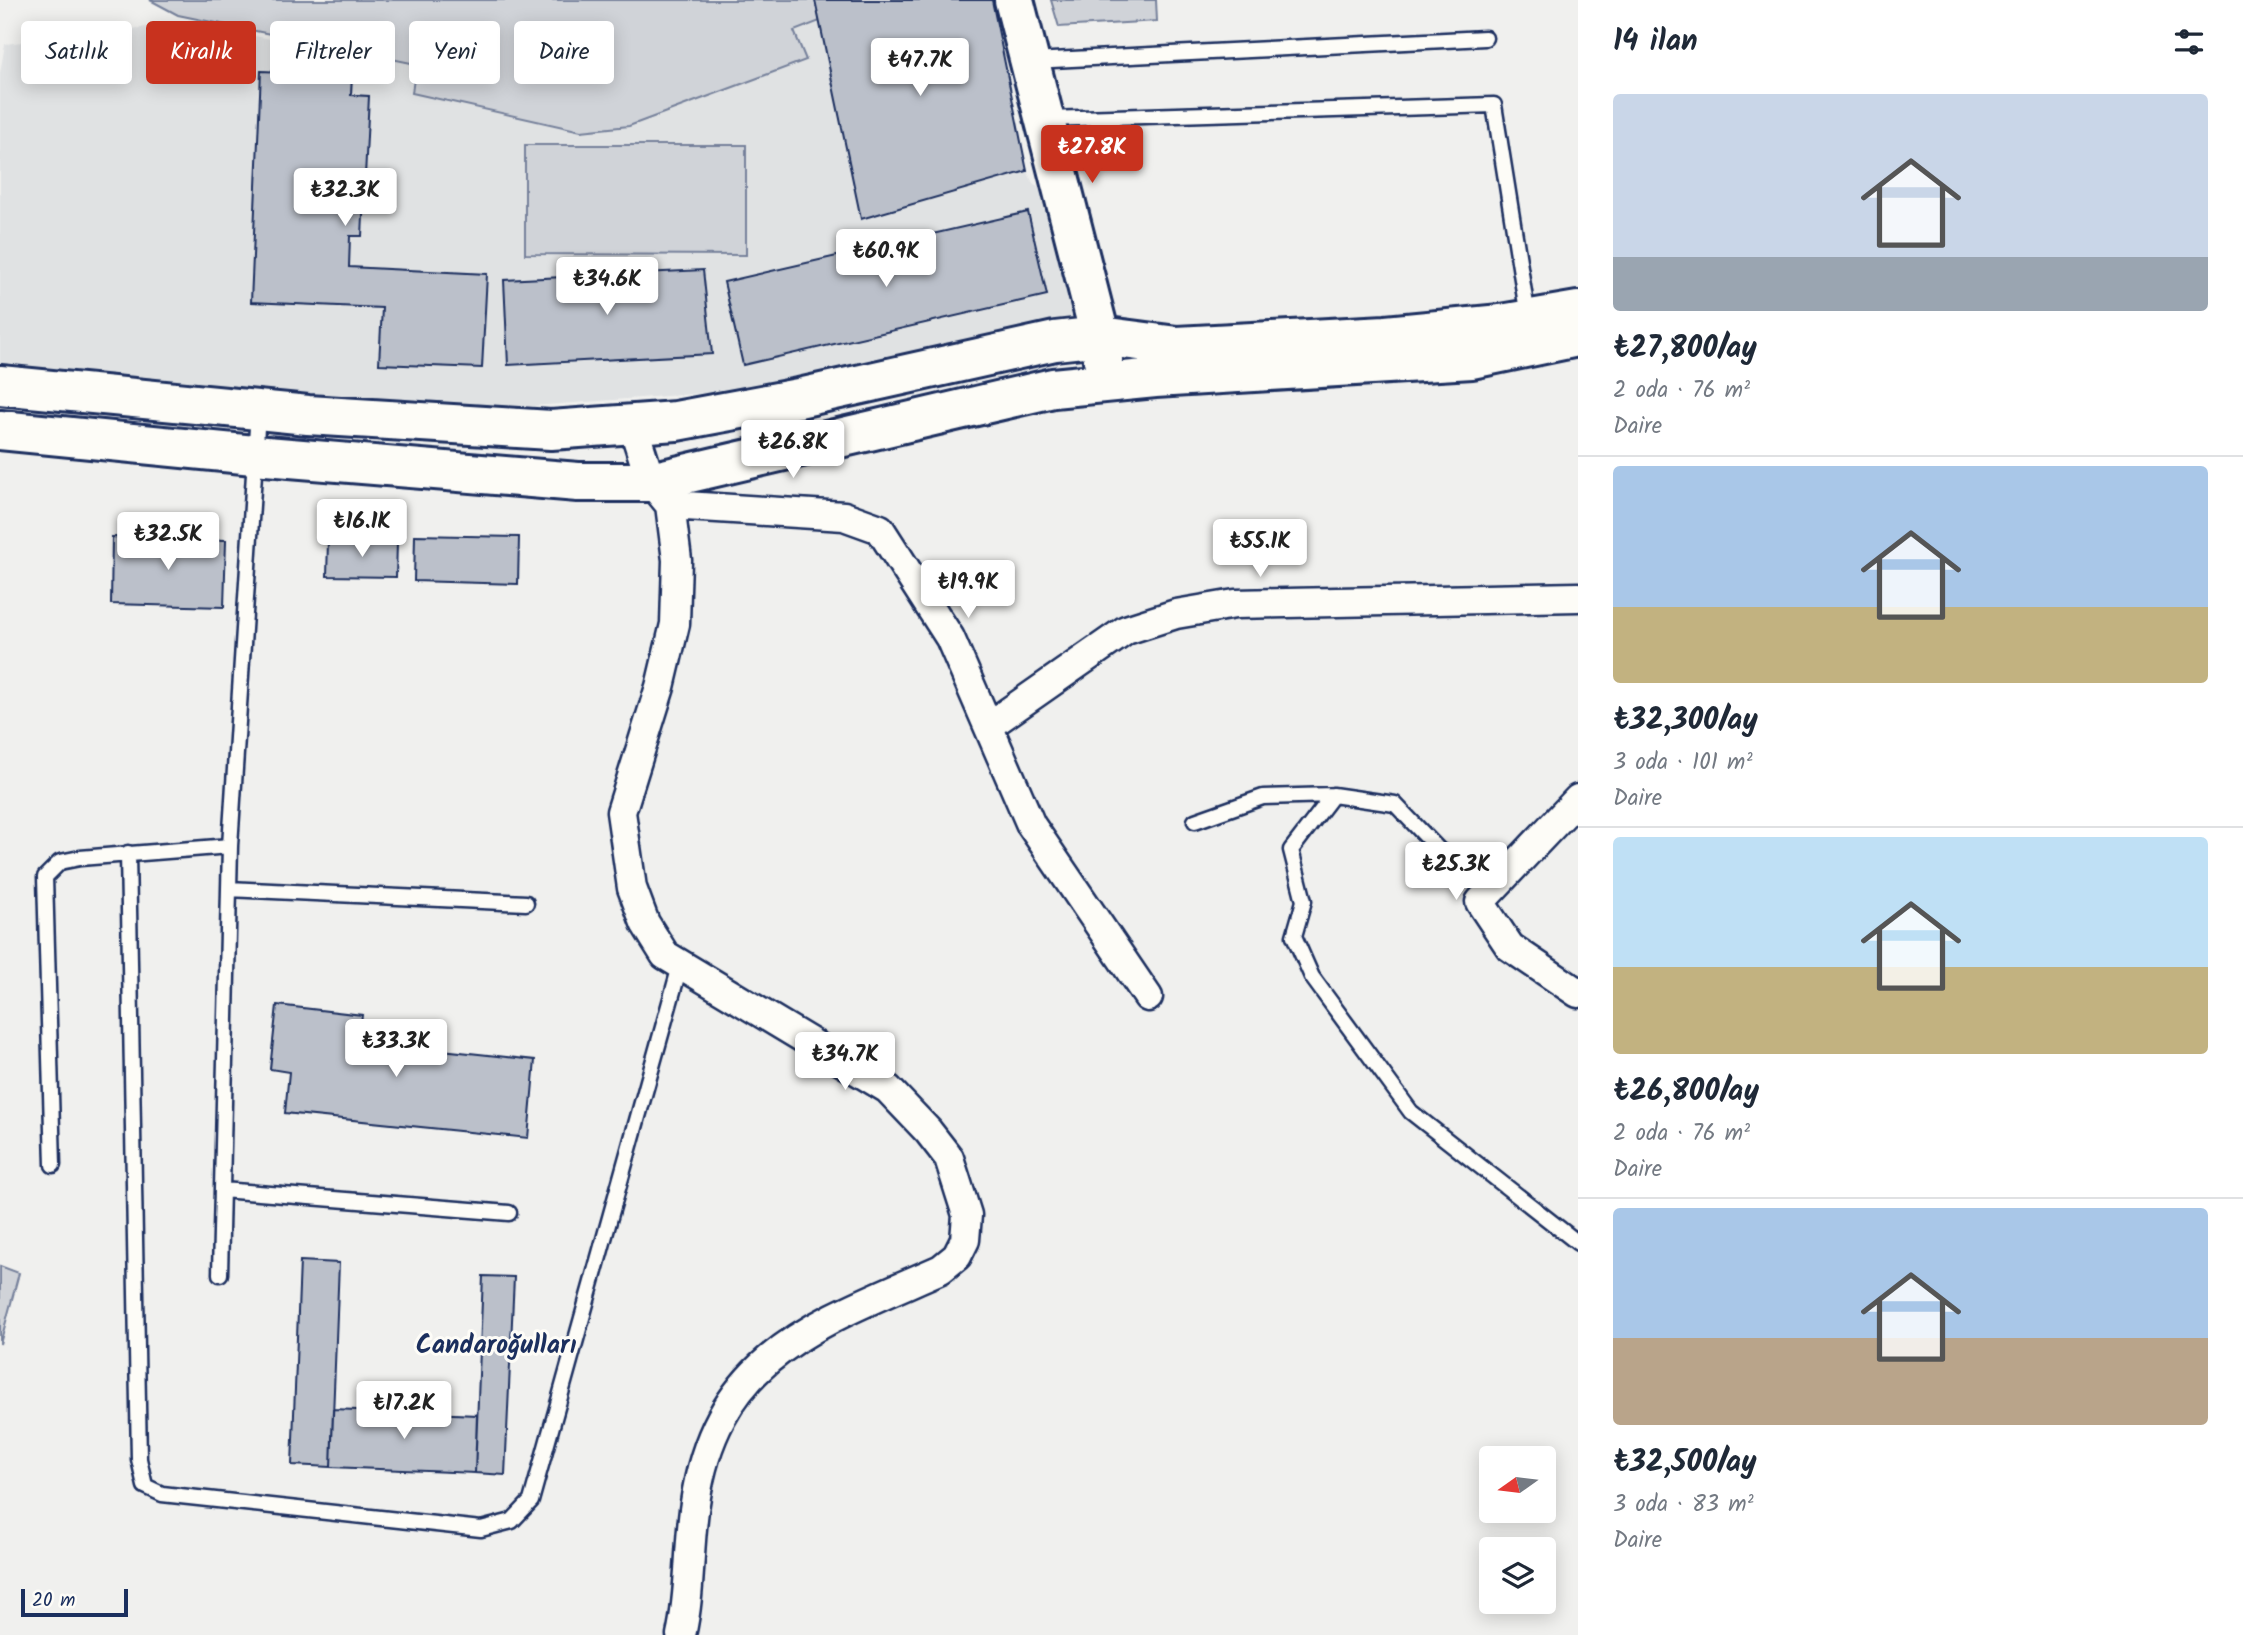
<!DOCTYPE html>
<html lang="tr">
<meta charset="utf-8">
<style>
:root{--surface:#fff;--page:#f6f6f7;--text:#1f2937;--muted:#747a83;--line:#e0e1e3;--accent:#c8321e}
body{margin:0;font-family:Kalam,sans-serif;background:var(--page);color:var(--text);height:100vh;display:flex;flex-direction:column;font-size:26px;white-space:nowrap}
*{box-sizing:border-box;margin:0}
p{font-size:23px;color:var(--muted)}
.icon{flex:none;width:38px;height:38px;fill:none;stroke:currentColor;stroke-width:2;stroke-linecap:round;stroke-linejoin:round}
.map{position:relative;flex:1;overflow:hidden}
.side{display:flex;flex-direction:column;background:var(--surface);width:665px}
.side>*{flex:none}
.top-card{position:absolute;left:21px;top:21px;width:665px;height:63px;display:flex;gap:14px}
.needle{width:46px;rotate:256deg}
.controls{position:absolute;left:1479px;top:1446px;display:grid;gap:14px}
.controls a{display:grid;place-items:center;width:77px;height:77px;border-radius:7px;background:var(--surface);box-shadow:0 4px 18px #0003;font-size:35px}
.scale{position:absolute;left:21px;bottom:18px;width:107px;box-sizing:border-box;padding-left:7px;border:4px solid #1b2f5e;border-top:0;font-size:19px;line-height:24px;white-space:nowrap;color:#1b2f5e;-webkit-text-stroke:5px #fdfcf7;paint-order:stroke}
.price{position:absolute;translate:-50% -60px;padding:0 16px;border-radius:7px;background:#fff;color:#222;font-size:23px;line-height:46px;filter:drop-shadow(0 2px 4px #0008)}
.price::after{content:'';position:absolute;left:50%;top:42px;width:21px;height:16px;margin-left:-10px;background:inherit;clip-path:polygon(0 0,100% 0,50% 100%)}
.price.current{background:var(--accent);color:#fff}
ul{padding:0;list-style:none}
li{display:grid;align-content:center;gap:14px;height:371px;padding:0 35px}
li+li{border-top:2px solid var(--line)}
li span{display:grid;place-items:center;height:217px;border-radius:7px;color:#555}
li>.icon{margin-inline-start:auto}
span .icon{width:126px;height:126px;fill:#fffc;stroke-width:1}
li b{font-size:30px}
h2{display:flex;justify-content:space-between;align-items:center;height:84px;padding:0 35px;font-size:30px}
.chip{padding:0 24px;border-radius:7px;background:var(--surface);box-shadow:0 4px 18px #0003;font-size:24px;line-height:63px}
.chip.current{background:var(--accent);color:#fff}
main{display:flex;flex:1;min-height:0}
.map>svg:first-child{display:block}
</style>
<main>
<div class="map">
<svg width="1578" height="1635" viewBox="0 0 1578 1635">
<rect width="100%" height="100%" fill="#f0f0ee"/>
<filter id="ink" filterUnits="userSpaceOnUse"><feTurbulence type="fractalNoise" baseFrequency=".0143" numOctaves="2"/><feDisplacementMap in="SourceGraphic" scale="14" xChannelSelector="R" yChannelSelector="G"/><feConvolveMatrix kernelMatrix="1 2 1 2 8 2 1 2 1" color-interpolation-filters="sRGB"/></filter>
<g filter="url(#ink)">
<path fill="#e0e2e3" d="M992 0 1027 171 1033 183 1053 199 1083 320 733 391 465 411 0 369V73L5 44 181 23 417 65 793 31 820 21Z"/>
<path fill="#d0d3d8" stroke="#76819b" stroke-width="2" d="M150 0H815L820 21 794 31 806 60 629 126 581 131 412 93 416 64 178 15Z
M1051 0H1156L1157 21 1059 27Z
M525 145H746V255L525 254Z
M0 1266 19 1273 0 1344Z"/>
<path fill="#bbc0ca" stroke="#1b2f5e" stroke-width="2" d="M815 0H992L1027 171 861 219Z
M261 71 352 75 351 95 369 96 362 236H350L349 267 487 274 482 368 379 364 382 308 251 302Z
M1028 212 1047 295 743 365 724 282Z
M703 270 712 354 508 365 504 280Z
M415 535 519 537 518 584 414 581Z
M112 537 226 540 224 607 111 604Z
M328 541 397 542 396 577 327 576Z
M277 1005 362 1015 359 1041 535 1060 528 1138 285 1113 289 1072 270 1069Z
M300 1261 339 1263 331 1467 292 1465Z
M483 1276 514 1277 505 1475 475 1473Z
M333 1409 477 1415 475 1473 331 1467Z"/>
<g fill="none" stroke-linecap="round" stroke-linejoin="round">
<defs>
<path id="lane" d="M1032 61 1485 38
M1048 119 1494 105 1528 317
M1333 795 1291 850 1304 901 1294 936 1312 977 1411 1112 1578 1243
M1195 821 1263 797 1333 795 1395 804 1439 850 1498 883
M128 853 139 1459 145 1486 162 1494 481 1529 512 1521 531 1501 680 966
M229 889 526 903
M53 1165 45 877 60 862 80 858 230 846
M222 1190 509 1213
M220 1274 230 846 258 412"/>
<path id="street" d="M633 426 651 482 670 505 844 516 880 529 950 638 1031 825 1148 997
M670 505 677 560 675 624 660 687 621 812 632 888 645 923 665 955 888 1089 928 1131 949 1158 967 1215 965 1240 957 1256 941 1269C819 1323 716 1354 695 1503 688 1547 691 1592 681 1635
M990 725 1126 630 1176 614 1235 604 1578 597
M1578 799 1480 902 1510 947 1578 993"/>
<path id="secondary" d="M1014 0 1100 336 1103 360
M0 385 308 415 551 430 676 421 799 398 1055 341 1100 336 1177 346 1386 335 1501 324 1578 311
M0 430 254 455 578 482H651L1053 388 1155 378 1472 359 1578 337"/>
</defs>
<use href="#lane" stroke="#1b2f5e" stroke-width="19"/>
<use href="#street" stroke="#1b2f5e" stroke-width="33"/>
<use href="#secondary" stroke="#1b2f5e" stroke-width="44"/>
<use href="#lane" stroke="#fdfcf7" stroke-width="14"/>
<use href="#street" stroke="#fdfcf7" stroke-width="28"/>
<use href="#secondary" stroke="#fdfcf7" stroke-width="38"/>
</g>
</g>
<g text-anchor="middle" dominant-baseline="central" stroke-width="6" stroke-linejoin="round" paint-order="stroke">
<g font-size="26" font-weight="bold" fill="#1b2f5e" stroke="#fdfcf7">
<text x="496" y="1346">Candaroğulları</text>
</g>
</g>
</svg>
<div class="controls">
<a><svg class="needle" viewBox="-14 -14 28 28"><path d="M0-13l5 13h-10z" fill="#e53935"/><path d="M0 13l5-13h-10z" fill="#747a83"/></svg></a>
<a><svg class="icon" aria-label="layers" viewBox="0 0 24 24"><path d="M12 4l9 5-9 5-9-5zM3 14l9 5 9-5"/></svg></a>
</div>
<div class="scale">20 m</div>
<b class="price" style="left:920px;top:98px">₺47.7K</b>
<b class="price current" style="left:1092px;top:185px">₺27.8K</b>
<b class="price" style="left:345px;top:228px">₺32.3K</b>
<b class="price" style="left:886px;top:289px">₺60.9K</b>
<b class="price" style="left:607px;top:317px">₺34.6K</b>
<b class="price" style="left:793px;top:480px">₺26.8K</b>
<b class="price" style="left:362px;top:559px">₺16.1K</b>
<b class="price" style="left:168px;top:572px">₺32.5K</b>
<b class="price" style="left:1260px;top:579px">₺55.1K</b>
<b class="price" style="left:968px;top:620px">₺19.9K</b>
<b class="price" style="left:1456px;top:902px">₺25.3K</b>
<b class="price" style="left:396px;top:1079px">₺33.3K</b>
<b class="price" style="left:845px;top:1092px">₺34.7K</b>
<b class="price" style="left:404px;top:1441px">₺17.2K</b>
<div class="top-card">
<a class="chip">Satılık</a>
<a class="chip current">Kiralık</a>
<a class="chip">Filtreler</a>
<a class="chip">Yeni</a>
<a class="chip">Daire</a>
</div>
</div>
<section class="side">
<h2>14 ilan<svg class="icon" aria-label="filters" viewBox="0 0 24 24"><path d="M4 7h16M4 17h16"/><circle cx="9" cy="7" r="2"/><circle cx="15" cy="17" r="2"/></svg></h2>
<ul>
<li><span style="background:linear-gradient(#c9d6e8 75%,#9aa5b1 0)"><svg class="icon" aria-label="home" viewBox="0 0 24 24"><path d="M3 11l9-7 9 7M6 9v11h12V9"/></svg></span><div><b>₺27,800/ay</b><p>2 oda · 76 m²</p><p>Daire</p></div></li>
<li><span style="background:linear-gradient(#a9c7e8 65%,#c2b280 0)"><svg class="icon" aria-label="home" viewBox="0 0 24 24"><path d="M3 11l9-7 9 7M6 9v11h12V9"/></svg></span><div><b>₺32,300/ay</b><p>3 oda · 101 m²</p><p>Daire</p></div></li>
<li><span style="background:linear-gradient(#bfe0f5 60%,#c2b280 0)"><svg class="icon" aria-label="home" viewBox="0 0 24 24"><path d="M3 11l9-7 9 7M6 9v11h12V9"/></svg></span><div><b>₺26,800/ay</b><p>2 oda · 76 m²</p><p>Daire</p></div></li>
<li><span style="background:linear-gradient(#a9c7e8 60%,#b9a48a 0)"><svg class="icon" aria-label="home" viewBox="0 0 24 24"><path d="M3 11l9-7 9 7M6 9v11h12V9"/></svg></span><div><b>₺32,500/ay</b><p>3 oda · 83 m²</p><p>Daire</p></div></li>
</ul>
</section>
</main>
